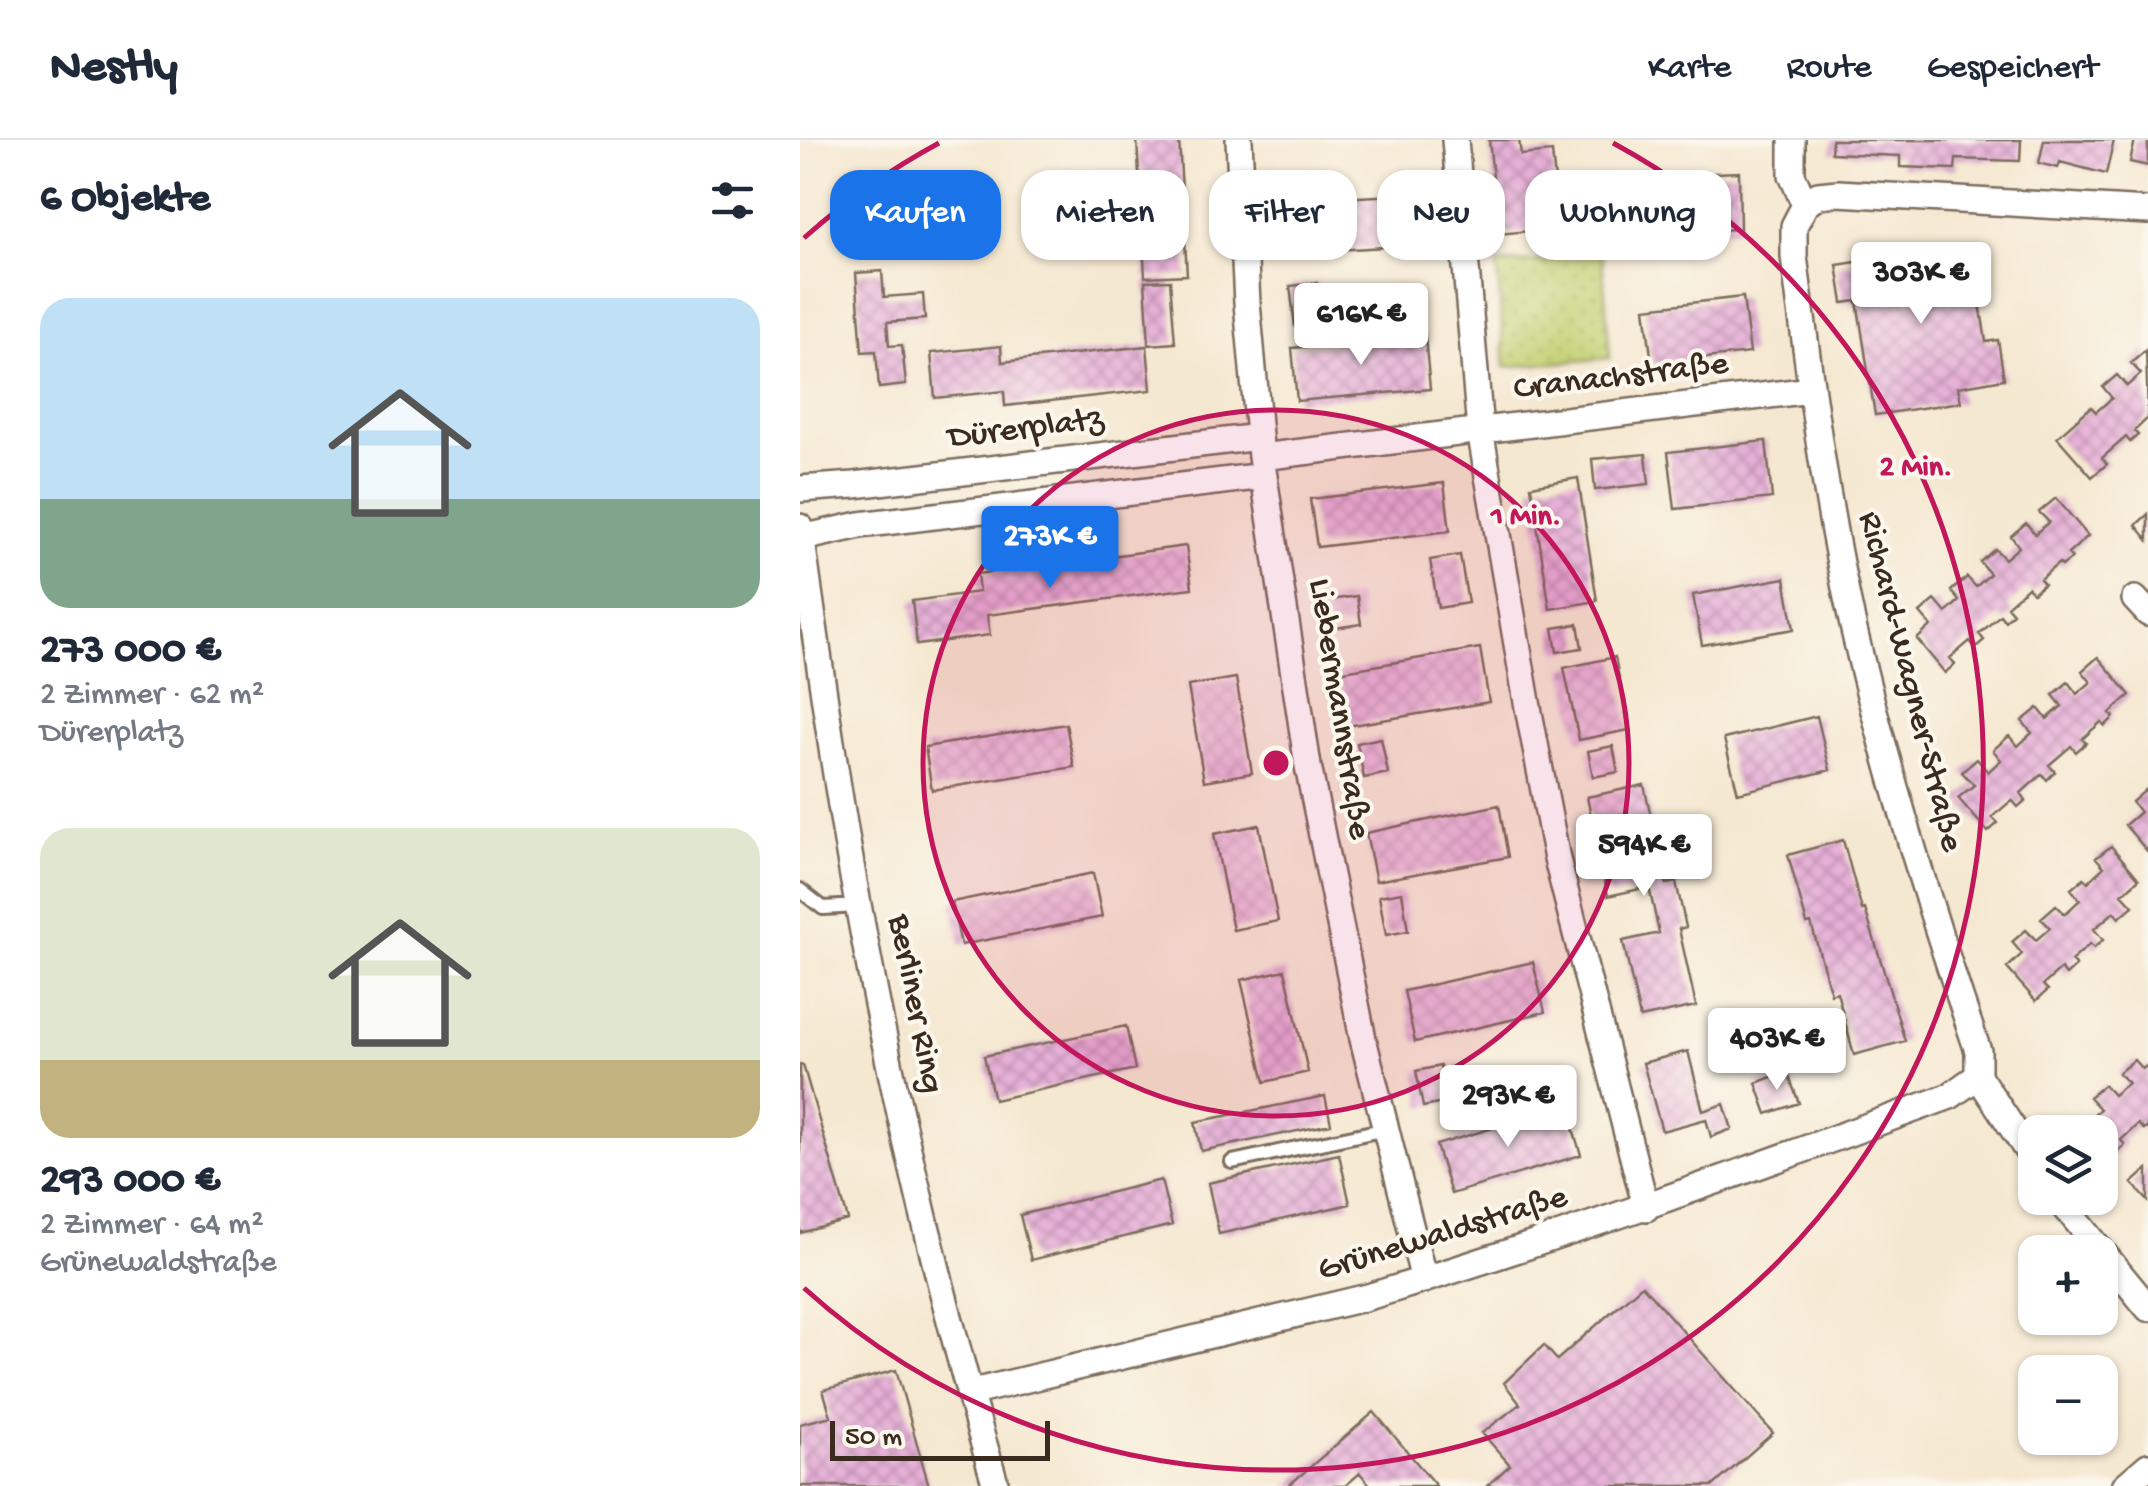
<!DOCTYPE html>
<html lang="de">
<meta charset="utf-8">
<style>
:root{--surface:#fff;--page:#f6f6f7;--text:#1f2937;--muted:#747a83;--line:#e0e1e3;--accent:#1a73e8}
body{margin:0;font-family:"Gochi Hand",sans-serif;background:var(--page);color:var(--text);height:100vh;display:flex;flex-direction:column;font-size:38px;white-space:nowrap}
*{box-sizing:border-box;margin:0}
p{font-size:32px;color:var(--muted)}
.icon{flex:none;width:55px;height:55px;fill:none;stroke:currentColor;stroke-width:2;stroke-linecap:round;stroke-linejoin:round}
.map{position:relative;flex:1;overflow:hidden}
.details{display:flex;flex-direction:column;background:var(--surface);width:800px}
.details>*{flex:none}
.guide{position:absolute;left:30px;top:30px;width:950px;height:90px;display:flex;gap:20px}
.fabs{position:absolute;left:1218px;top:975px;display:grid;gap:20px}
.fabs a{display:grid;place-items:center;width:100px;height:100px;border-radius:20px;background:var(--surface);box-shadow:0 2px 8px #0004;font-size:50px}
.scale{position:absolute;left:30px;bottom:25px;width:220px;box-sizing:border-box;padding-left:10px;border:5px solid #3b2a1e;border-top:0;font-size:28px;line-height:35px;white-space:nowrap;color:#3b2a1e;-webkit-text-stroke:8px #fbf7ec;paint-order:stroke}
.price{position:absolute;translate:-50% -85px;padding:0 22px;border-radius:10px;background:#fff;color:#222;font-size:32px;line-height:65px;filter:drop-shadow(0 2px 5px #0008)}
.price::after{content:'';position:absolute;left:50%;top:60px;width:30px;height:22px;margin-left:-15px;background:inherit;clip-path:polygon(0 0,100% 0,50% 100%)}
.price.on{background:var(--accent);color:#fff}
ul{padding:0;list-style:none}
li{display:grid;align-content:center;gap:20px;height:530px;padding:0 40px}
li span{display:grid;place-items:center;height:310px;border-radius:30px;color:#555}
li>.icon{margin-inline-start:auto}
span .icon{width:180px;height:180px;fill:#fffc;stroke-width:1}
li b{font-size:42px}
h2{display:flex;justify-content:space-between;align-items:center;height:120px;padding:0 40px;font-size:42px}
.chip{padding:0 35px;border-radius:30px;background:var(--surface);box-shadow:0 2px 8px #0004;font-size:35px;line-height:90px}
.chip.on{background:var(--accent);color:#fff}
header{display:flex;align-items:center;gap:60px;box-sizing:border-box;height:140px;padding:0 50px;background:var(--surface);border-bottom:2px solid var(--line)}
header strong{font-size:48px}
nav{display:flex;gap:55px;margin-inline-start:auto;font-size:35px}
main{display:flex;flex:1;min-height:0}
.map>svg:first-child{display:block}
</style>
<header>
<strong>Nestly</strong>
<nav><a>Karte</a><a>Route</a><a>Gespeichert</a></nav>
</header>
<main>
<section class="details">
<h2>6 Objekte<svg class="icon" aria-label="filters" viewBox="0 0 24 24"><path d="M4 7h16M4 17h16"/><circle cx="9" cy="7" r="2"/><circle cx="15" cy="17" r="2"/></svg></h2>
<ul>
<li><span style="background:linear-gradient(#bfe0f5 65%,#7fa58c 0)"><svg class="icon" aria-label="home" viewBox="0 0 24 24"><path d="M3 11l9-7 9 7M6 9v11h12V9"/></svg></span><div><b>273 000 €</b><p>2 Zimmer · 62 m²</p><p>Dürerplatz</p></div></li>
<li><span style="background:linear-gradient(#dfe7d0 75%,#c2b280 0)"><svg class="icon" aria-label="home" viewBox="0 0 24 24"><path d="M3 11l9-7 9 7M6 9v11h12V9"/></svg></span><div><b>293 000 €</b><p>2 Zimmer · 64 m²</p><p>Grünewaldstraße</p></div></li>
</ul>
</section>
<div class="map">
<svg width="1348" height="1346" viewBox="0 0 1348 1346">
<defs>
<pattern id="grass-dots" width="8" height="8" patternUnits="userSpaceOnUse" patternTransform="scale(2.5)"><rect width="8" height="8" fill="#c3d071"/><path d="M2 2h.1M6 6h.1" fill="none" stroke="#a8b361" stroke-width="1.8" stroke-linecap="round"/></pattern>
<pattern id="building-cross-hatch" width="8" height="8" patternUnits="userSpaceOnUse" patternTransform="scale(2.5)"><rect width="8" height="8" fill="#e7b0d8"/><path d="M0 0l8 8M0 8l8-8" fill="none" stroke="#bc8faf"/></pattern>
</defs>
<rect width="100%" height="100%" fill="#fbf7ec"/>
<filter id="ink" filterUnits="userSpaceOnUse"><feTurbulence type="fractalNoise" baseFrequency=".01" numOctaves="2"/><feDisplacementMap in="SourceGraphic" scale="20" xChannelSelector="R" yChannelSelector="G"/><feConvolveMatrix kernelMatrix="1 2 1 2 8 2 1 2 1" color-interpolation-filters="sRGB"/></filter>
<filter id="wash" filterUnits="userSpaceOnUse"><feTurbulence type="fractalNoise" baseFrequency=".0048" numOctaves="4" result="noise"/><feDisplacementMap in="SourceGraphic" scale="40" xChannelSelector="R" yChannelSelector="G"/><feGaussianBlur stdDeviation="2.25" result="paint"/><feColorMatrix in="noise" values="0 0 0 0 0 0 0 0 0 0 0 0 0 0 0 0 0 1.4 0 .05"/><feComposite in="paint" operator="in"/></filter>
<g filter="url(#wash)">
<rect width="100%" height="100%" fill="#f5e8d1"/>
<path fill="url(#grass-dots)" stroke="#7f7d48" stroke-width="2.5" d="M802 116 810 218 705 227 697 124Z"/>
<g id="blocks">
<path fill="url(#building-cross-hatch)" d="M337 0H379L387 135 345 137Z
M689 0H719L721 15 752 12 760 88 699 94Z
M1032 0H1221L1220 21 1156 19 1155 29 1100 27V16L1031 13Z
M1244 0H1314L1306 34 1260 22 1258 28 1239 23Z
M1335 0H1348V26L1330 22Z
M939 32 940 89 843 93 841 36Z
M615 54 618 105 486 113 483 61Z
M189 57 192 100 48 110 45 68Z
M1171 104 1186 202 1198 200 1204 239 1158 247 1161 262 1075 275 1057 161 1043 163 1037 125Z
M82 131 84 157 123 154 125 179 87 182 89 206 102 205 106 245 79 248 76 211 62 212 56 133Z
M370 140 375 203 349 205 345 141Z
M517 143 522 184 495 187 490 146Z
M943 157 950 213 852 224 845 168Z
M625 196 630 249 497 261 492 208Z
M201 206 202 222 347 206 351 250 205 266 204 251 135 258 131 213Z
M1346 210 1348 278 1334 291 1338 295 1330 302 1326 297 1302 318 1307 324 1292 337 1257 297 1291 267 1296 272 1312 258 1303 247 1317 235 1327 246 1341 234 1331 223Z
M966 301 972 358 875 369 868 312Z
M846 314 849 344 795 350 792 319Z
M778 338 797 461 750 469 731 346Z
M644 343 650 391 517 407 510 359Z
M1256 358 1288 396 1268 414 1272 418 1262 426 1259 423 1240 439 1244 444 1233 453 1228 447 1207 466 1213 473 1205 481 1200 475 1179 494 1184 500 1175 508 1170 501 1150 518 1155 524 1145 533 1117 499 1131 486 1120 473 1135 460 1146 473 1159 461 1151 451 1167 437 1176 447 1190 434 1180 422 1195 409 1205 419 1219 407 1211 396 1226 383 1235 394 1249 382 1239 372Z
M1348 374V400L1336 385Z
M386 406 392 448 187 475 190 495 117 505 112 461 179 452 177 434Z
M660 415 668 463 638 468 630 420Z
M985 438 994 489 902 505 893 455Z
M557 456 561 484 528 489 524 461Z
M778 484 782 508 757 512 753 488Z
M680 508 689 562 547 586 538 532Z
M815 517 829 590 779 600 764 528Z
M1298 517 1330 555 1310 573 1314 577 1305 586 1301 582 1282 599 1286 603 1276 612 1271 606 1249 625 1255 632 1247 640 1242 634 1221 653 1226 660 1218 667 1212 660 1192 677 1198 683 1188 692 1158 658 1174 645 1162 632 1177 619 1188 632 1201 620 1193 610 1209 596 1218 606 1232 593 1222 581 1238 568 1247 579 1262 566 1253 555 1268 542 1277 554 1291 542 1282 531Z
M436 538 452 633 404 641 388 546Z
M1017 576 1030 630 938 653 924 599Z
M266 584 274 627 132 650 125 607Z
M581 598 588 633 564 638 557 603Z
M813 606 818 632 793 637 788 611Z
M844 645 866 744 876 742 886 787 879 789 896 866 840 878 823 801 859 793 849 747 808 756 787 657Z
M1348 648V712L1325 685 1340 672 1332 662Z
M699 665 708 717 576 741 566 693Z
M459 685 478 781 433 790 414 694Z
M1043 700 1062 770 1065 769 1105 901 1054 915 1037 852 1031 854 1011 783 1007 784 988 715Z
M1311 706 1339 739 1322 754 1333 766 1319 778 1314 772 1294 789 1303 800 1294 808 1290 804 1271 821 1276 826 1266 835 1261 829 1243 845 1248 850 1236 861 1207 828 1222 814 1212 802 1226 790 1236 800 1250 788 1241 778 1256 765 1265 774 1280 760 1271 749 1284 738 1288 742 1304 727 1296 718Z
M293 733 302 777 161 805 152 762Z
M602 752 608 791 586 795 579 756Z
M733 822 745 872 615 902 604 851Z
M485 830 508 932 465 942 441 840Z
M326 886 335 929 194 960 184 916Z
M888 911 903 971 924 964 932 989 911 997 906 979 862 991 843 923Z
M1334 920 1342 929 1348 925V987L1344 990 1338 984 1321 1000 1325 1005 1313 1016 1300 1001V992H1293L1284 983 1300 969 1289 957 1304 945 1313 955 1328 943 1318 933Z
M0 925H3L48 1080 0 1093Z
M640 926 648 962 623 967 616 931Z
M987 931 999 963 967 974 956 943Z
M525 956 531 984 401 1011 395 982Z
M766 966 781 1015 651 1054 636 1005Z
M539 1014 550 1064 419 1094 408 1043Z
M1348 1029V1061L1332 1043Z
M361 1040 372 1085 231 1120 220 1075Z
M842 1145 973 1293 913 1346H687L710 1325 682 1293 720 1264 704 1243 744 1205 757 1220Z
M96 1230 129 1346H0V1284L31 1276 23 1250Z
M574 1272 636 1346H571L560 1333 545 1346H488Z"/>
</g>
</g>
<g filter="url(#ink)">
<use href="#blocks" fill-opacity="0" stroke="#7c6c5d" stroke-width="2.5"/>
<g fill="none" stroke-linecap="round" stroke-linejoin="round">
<defs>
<path id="service" d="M0 750 23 768 59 766
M432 1022 586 989"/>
<path id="minor" d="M439 0 447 163 461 317 508 626 563 899 624 1140
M655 0 680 290 727 562 757 719 846 1068
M992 0V35L1005 65 994 86V116C1010 241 1026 367 1054 490 1087 632 1131 773 1178 911V936L1235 1022
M1005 65 1018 55 1038 53 1348 71
M461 317 1011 250
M0 349 54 345 459 297
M0 387C20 528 39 668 66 807 100 989 144 1169 196 1346
M2 398 60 385 464 336
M1335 459 1348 473
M1258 1058 1348 1168
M169 1253 568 1157C765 1097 957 1027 1150 956L1178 936
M1325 1346 1348 1326"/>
</defs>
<use href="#service" stroke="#7c6c5d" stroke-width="18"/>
<use href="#minor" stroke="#7c6c5d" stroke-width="30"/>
<use href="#service" stroke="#fff" stroke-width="12"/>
<use href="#minor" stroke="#fff" stroke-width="25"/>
</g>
</g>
<circle cx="476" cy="623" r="353" fill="#c2185b" fill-opacity=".12"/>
<g fill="none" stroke="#c2185b" stroke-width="5">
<circle cx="476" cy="623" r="353"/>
<path d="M4 98A706 706 0 0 1 139 3M813 3A706 706 0 1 1 4 1148"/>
</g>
<g text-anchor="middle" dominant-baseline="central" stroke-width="8" stroke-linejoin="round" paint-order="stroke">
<g font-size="35" fill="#3b2a1e" stroke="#fbf7ec">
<text transform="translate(821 238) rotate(-7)">Cranachstraße</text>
<text transform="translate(226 290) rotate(-7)">Dürerplatz</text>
<text transform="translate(1109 542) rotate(76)">Richard-Wagner-Straße</text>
<text transform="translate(538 569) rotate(81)">Liebermannstraße</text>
<text transform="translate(114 864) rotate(79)">Berliner Ring</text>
<text transform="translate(643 1095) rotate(-17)">Grünewaldstraße</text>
</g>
</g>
<circle cx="476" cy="623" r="15" fill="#c2185b" stroke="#fbf7ec" stroke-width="5"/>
<g font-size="30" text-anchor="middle" font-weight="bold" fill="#c2185b" stroke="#fbf7ec" stroke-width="8" stroke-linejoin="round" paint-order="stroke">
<text x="1116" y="335">2 Min.</text>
<text x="726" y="384">1 Min.</text>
</g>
</svg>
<div class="fabs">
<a><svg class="icon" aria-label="layers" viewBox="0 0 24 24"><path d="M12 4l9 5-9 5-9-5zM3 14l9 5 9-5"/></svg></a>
<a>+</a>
<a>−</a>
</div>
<div class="scale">50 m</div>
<b class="price" style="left:1121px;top:187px">303K €</b>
<b class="price" style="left:561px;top:228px">616K €</b>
<b class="price on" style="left:250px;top:451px">273K €</b>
<b class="price" style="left:844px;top:759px">594K €</b>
<b class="price" style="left:977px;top:953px">403K €</b>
<b class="price" style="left:708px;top:1010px">293K €</b>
<div class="guide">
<a class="chip on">Kaufen</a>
<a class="chip">Mieten</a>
<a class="chip">Filter</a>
<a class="chip">Neu</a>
<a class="chip">Wohnung</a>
</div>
</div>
</main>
